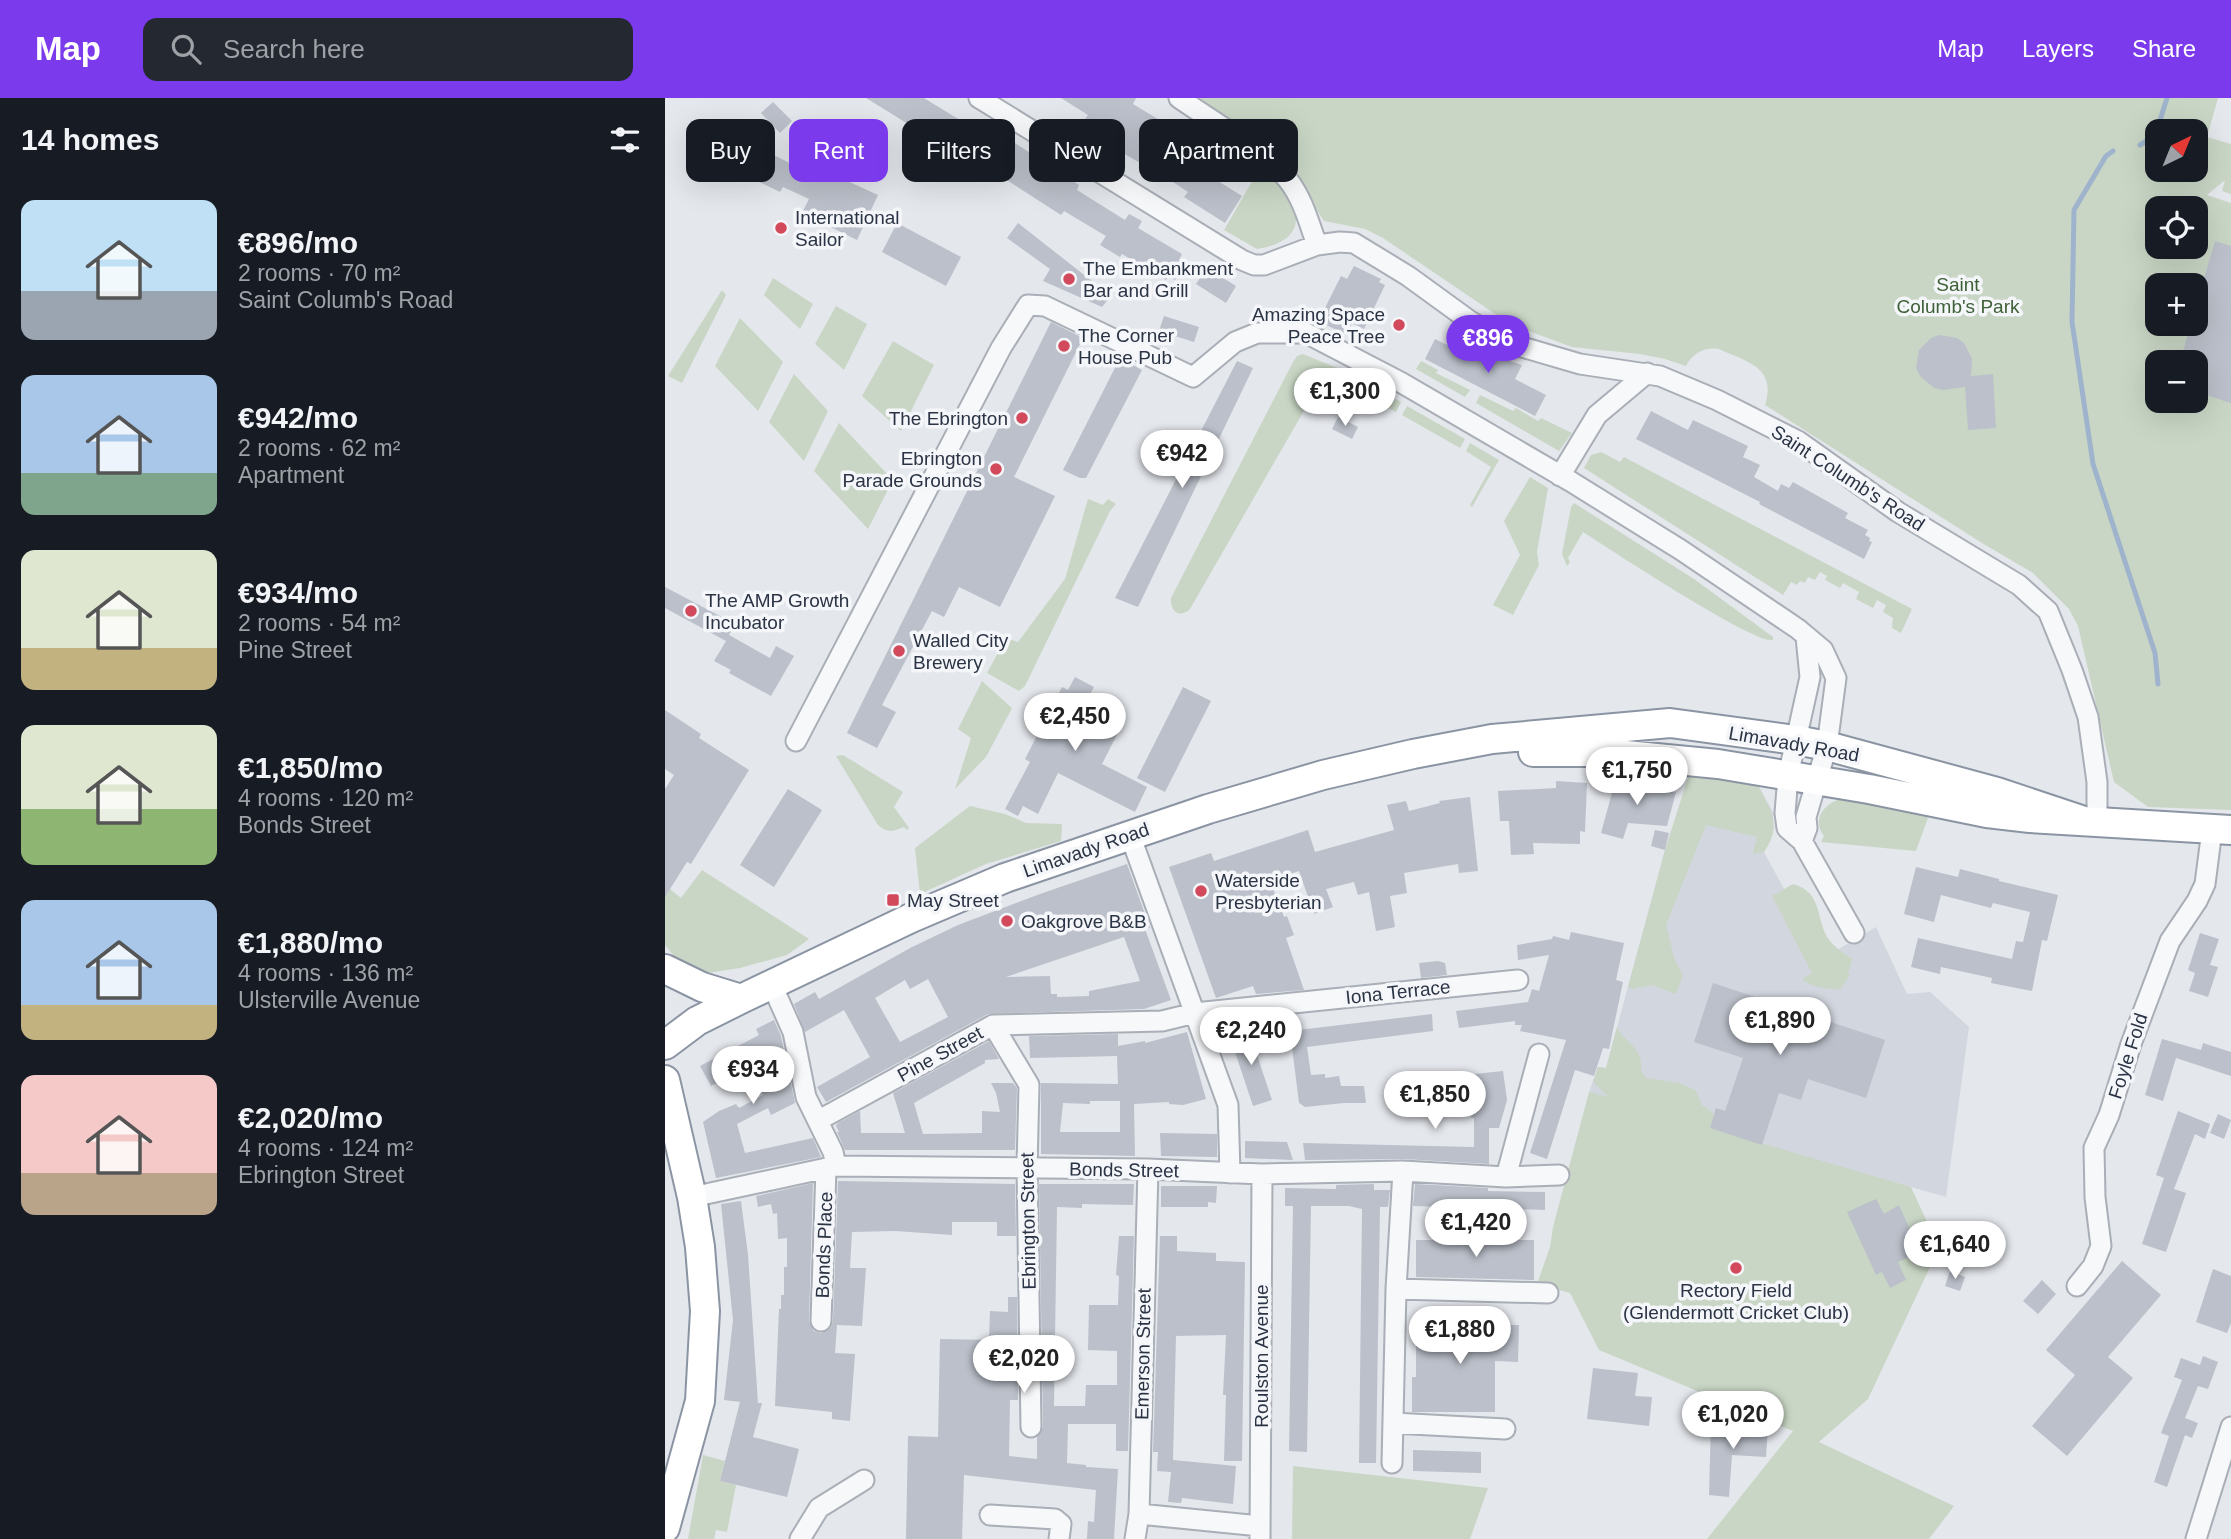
<!DOCTYPE html>
<meta charset="utf-8">
<style>
:root{--surface:#171b24;--page:#242831;--text:#f1f3f6;--muted:#9ea1a6;--accent:#7c3aed}
body{margin:0;font-family:Helvetica,sans-serif;background:var(--page);color:var(--text);height:100vh;display:flex;flex-direction:column;font-size:26px;white-space:nowrap}
*{box-sizing:border-box;margin:0}
p{font-size:23px;color:var(--muted)}
.icon{flex:none;width:38px;height:38px;fill:none;stroke:currentColor;stroke-width:2;stroke-linecap:round;stroke-linejoin:round}
.map{position:relative;flex:1;overflow:hidden}
.drawer{display:flex;flex-direction:column;background:var(--surface);width:665px}
.drawer>*{flex:none}
.top-card{position:absolute;left:21px;top:21px;width:665px;height:63px;display:flex;gap:14px}
.needle{width:46px;rotate:43deg}
.buttons{position:absolute;left:1480px;top:21px;display:grid;gap:14px}
.buttons a{display:grid;place-items:center;width:63px;height:63px;border-radius:14px;background:var(--surface);box-shadow:0 7px 28px #0002;font-size:35px}
.price{position:absolute;translate:-50% -60px;padding:0 16px;border-radius:24px;background:#fff;color:#222;font-size:23px;line-height:46px;filter:drop-shadow(0 2px 4px #0008)}
.price::after{content:'';position:absolute;left:50%;top:42px;width:21px;height:16px;margin-left:-10px;background:inherit;clip-path:polygon(0 0,100% 0,50% 100%)}
.price.on{background:var(--accent);color:#fff}
ul{padding:0;list-style:none}
li{display:flex;align-items:center;gap:21px;height:175px;padding:0 21px}
li span{display:grid;place-items:center;flex:none;width:196px;height:140px;border-radius:14px;color:#555}
li>.icon{margin-inline-start:auto}
span .icon{width:84px;height:84px;fill:#fffc;stroke-width:1}
li b{font-size:30px}
h2{display:flex;justify-content:space-between;align-items:center;height:84px;padding:0 21px;font-size:30px}
.pill{padding:0 24px;border-radius:14px;background:var(--surface);box-shadow:0 7px 28px #0002;font-size:24px;line-height:63px}
.pill.on{background:var(--accent);color:#fff}
header{display:flex;align-items:center;gap:42px;box-sizing:border-box;height:98px;padding:0 35px;background:var(--accent);color:#fff}
header strong{font-size:33px}
nav{display:flex;gap:38px;margin-inline-start:auto;font-size:24px}
.search{width:490px;height:63px;background:var(--page);display:flex;align-items:center;gap:18px;box-sizing:border-box;padding:0 24px;border-radius:14px;color:var(--muted);font-size:26px}
main{display:flex;flex:1;min-height:0}
.map>svg:first-child{display:block}
</style>
<header>
<strong>Map</strong>
<div class="search"><svg class="icon" aria-label="search" viewBox="0 0 24 24"><circle cx="10" cy="10" r="6"/><path d="M15 15l6 6"/></svg>Search here</div>
<nav><a>Map</a><a>Layers</a><a>Share</a></nav>
</header>
<main>
<section class="drawer">
<h2>14 homes<svg class="icon" aria-label="filters" viewBox="0 0 24 24"><path d="M4 7h16M4 17h16"/><circle cx="9" cy="7" r="2"/><circle cx="15" cy="17" r="2"/></svg></h2>
<ul>
<li><span style="background:linear-gradient(#bfe0f5 65%,#9aa5b1 0)"><svg class="icon" aria-label="home" viewBox="0 0 24 24"><path d="M3 11l9-7 9 7M6 9v11h12V9"/></svg></span><div><b>€896/mo</b><p>2 rooms · 70 m²</p><p>Saint Columb's Road</p></div></li>
<li><span style="background:linear-gradient(#a9c7e8 70%,#7fa58c 0)"><svg class="icon" aria-label="home" viewBox="0 0 24 24"><path d="M3 11l9-7 9 7M6 9v11h12V9"/></svg></span><div><b>€942/mo</b><p>2 rooms · 62 m²</p><p>Apartment</p></div></li>
<li><span style="background:linear-gradient(#dfe7d0 70%,#c2b280 0)"><svg class="icon" aria-label="home" viewBox="0 0 24 24"><path d="M3 11l9-7 9 7M6 9v11h12V9"/></svg></span><div><b>€934/mo</b><p>2 rooms · 54 m²</p><p>Pine Street</p></div></li>
<li><span style="background:linear-gradient(#dfe7d0 60%,#8fb573 0)"><svg class="icon" aria-label="home" viewBox="0 0 24 24"><path d="M3 11l9-7 9 7M6 9v11h12V9"/></svg></span><div><b>€1,850/mo</b><p>4 rooms · 120 m²</p><p>Bonds Street</p></div></li>
<li><span style="background:linear-gradient(#a9c7e8 75%,#c2b280 0)"><svg class="icon" aria-label="home" viewBox="0 0 24 24"><path d="M3 11l9-7 9 7M6 9v11h12V9"/></svg></span><div><b>€1,880/mo</b><p>4 rooms · 136 m²</p><p>Ulsterville Avenue</p></div></li>
<li><span style="background:linear-gradient(#f6c9c9 70%,#b9a48a 0)"><svg class="icon" aria-label="home" viewBox="0 0 24 24"><path d="M3 11l9-7 9 7M6 9v11h12V9"/></svg></span><div><b>€2,020/mo</b><p>4 rooms · 124 m²</p><p>Ebrington Street</p></div></li>
</ul>
</section>
<div class="map">
<svg width="1566" height="1441" viewBox="0 0 1566 1441">
<rect width="100%" height="100%" fill="#e4e7ec"/>
<path fill="#d2d6de" d="M1094 689 1109 716 1099 754 1157 861 1211 829 1242 896 1265 894 1304 929 1281 1099 1097 1047 924 994 933 969 941 970 1000 752Z"/>
<path fill="#c9d6c5" fill-rule="evenodd" d="M527 0H1553L1542 39 1566 46V96L1557 93 1560 82 1542 97 1566 105V712L1483 709 1449 684 1413 528 1404 511 1368 475 1317 445 1100 307C1112 269 1082 264 1054 251 1039 249 1028 255 1021 268L1000 261 975 256 907 249 845 226 718 140 700 131 659 123 640 94ZM1493 33H1531V72H1493ZM1493 110H1531V149H1493ZM1493 187H1531V226H1493ZM1493 264H1531V303H1493Z
M596 68C631 95 655 141 592 151L559 132Z
M108 180 148 206 135 231 99 197Z
M57 192 61 197 17 285 3 278Z
M171 208 202 226 179 272 150 246Z
M75 220 118 264 93 313 50 268Z
M228 243 269 267 236 333 197 298Z
M638 256 677 272 736 304 731 314 702 299 644 304 525 511C514 521 505 513 506 500L627 266 632 258Z
M756 263 773 272 771 275 805 292 800 299 751 271Z
M129 276 163 313 139 363 104 324Z
M815 297 848 313 851 310 873 323 876 320 907 335 894 353 811 305Z
M742 308 800 341 795 350 737 317Z
M174 325 228 382 203 431 149 373Z
M805 345 834 362 807 409 805 407 826 369 801 353Z
M936 354 955 364 959 359 1247 511 1236 535 1227 530 1228 520 1218 514 1221 507 1212 502 1208 510 1191 501 1194 494 1178 485 1175 490 1160 482 1162 478 1155 474 1150 482 1143 479 1140 485 1135 483 1132 487 1126 484 1118 497 919 370 926 357Z
M865 379 883 390 872 454 874 467 848 517 828 507 855 457 839 423Z
M423 401 438 407 443 401 451 406 445 413 360 588 354 593 322 575 341 540 353 544 400 481Z
M909 405 1029 481 1108 539V542C1090 547 943 450 918 434L903 460 905 464 902 468 897 456 906 409Z
M317 583 347 610 321 659 290 691 306 640 293 631Z
M178 657 238 694 229 709 244 730 242 732 239 729C228 734 222 735 213 727L171 658Z
M1025 673 1090 686 1094 689C1107 714 1117 728 1099 754L1088 756 1092 739 1041 727 1001 827 1010 863 1018 877 1011 896 987 887 968 891 963 889 1000 752Z
M1180 700 1264 717 1251 753 1156 744 1159 738C1145 721 1162 702 1180 700Z
M305 708 340 716 361 725 397 726 396 743 321 766 255 796 250 750Z
M37 772 144 841 122 857 75 870 43 875 27 871 13 863 0 847V787L16 800Z
M1128 786C1157 794 1151 819 1162 839 1168 849 1179 855 1187 861L1183 875 1185 877 1175 892C1163 890 1146 890 1137 881L1147 875 1107 798Z
M952 929C963 949 978 948 976 973L982 980 1014 985 1030 992 1037 1007 1049 1016 1045 1030 1246 1089 1274 1150 1203 1301 1154 1344 1289 1408 1264 1441H1042L1128 1333 934 1252 905 1195 887 1190 871 1189 885 1149 888 1129 924 994 944 999 928 984 933 969 941 970Z
M38 1357 60 1363 55 1383 71 1387 62 1434 51 1432 49 1441H23Z
M628 1368 823 1390 805 1441H627Z"/>
<g fill="none" stroke-linecap="round" stroke-linejoin="round">
<path stroke="#9fb4cc" stroke-width="5" d="M1475 47 1490 38 1502 0
M1448 53 1441 58 1409 112 1407 224 1428 366 1490 555 1493 586"/>
</g>
<path fill="#bbc0ca" fill-rule="evenodd" d="M201 0H259L298 24 280 54 245 33 248 29Z
M396 0H471L468 6 501 26 497 34 545 65 542 70 551 76 548 80 577 98 560 125 519 99 523 94 478 64 477 66 449 50 453 42 420 21 423 17Z
M108 4 127 23 115 35 96 15Z
M333 34 414 87 412 92 460 122 464 116 477 123 473 130 517 156 514 162 520 166 510 182 503 178 501 182 457 156 455 159 435 147 441 138 399 113 396 117 314 64Z
M81 43 162 84 129 47 184 74 180 82 213 97 192 142 137 115 144 101 118 89 115 94 68 71Z
M232 125 296 159 281 188 217 154Z
M353 125 446 198 437 209 378 183 385 171 342 140Z
M1550 143 1566 148V305L1531 294V264H1515L1526 226H1531V207Z
M689 168 716 181 714 184 720 187 699 231 687 225 682 237 659 226 664 215 659 212 676 178 682 181Z
M542 170 571 188 561 205 531 186Z
M499 218 534 229 529 244 494 233Z
M386 224 418 240 349 379 390 398 335 509 294 489 279 519 267 513 217 607 231 614 212 650 182 635Z
M1274 237 1292 240 1299 245 1307 261 1306 278 1328 276 1331 330 1303 332 1300 289 1278 292 1269 290 1255 278 1251 270 1254 252 1266 240Z
M770 241 802 257 805 250 857 267 850 281 881 297 870 318 760 261Z
M455 260 477 272 421 380H415L398 372Z
M572 263 588 270 473 509 450 500Z
M986 313 1023 332 1028 322 1083 348 1078 359 1095 367 1089 379 1113 393 1116 386 1124 390 1128 384 1183 415 1180 420 1203 432 1200 437 1205 440 1204 443 1207 444 1199 461 1094 406 1095 404 971 341Z
M673 319 693 329 687 341 667 331Z
M0 489 70 526 64 537 105 560 111 548 129 558 106 598 64 575 66 572 49 563 61 543 0 510Z
M410 579 429 589 422 602 460 621 437 666 482 689 470 714 393 675 373 716 358 708 353 718 340 711 365 664 360 661 397 589 403 592Z
M518 589 546 603 500 694 472 680Z
M0 612 36 636 34 640 84 672 26 766 22 764 0 799V691L9 677 0 671Z
M951 680 1011 694 1002 728 963 725 958 741 936 735Z
M891 683 922 685 920 734 915 733V746L868 745 869 756 846 757 844 723H835L833 693 891 690Z
M123 691 157 712 109 789 75 767Z
M805 699 813 773 794 775 793 766 739 775 742 795 725 798 730 829 711 833 704 794 693 797 689 784 661 791 668 809 649 816 634 773 605 783 619 819 622 818 629 837 621 840 639 892 591 896 588 888 551 900 504 769 546 755 549 763 643 732 650 754 729 732 722 707 741 703 744 713 775 705 774 703Z
M990 732 1004 735 1000 752 986 748Z
M462 766 485 830 480 831 506 902 479 911 323 916 161 1004 152 989 205 959 179 912 140 934 129 906 150 894 154 901 247 849 293 827 375 796ZM459 839 475 883 424 893V898L392 899V896H386L385 878 341 879ZM263 881 283 919 235 944 210 900 240 882 245 891Z
M1251 769 1293 779 1295 771 1334 781V783L1393 797 1382 843 1377 842 1367 893 1326 885 1327 880 1276 869 1275 876 1246 869 1253 840 1347 861 1351 843 1358 844 1365 814 1328 805 1326 810 1276 797 1269 824 1239 816Z
M906 834 959 845 951 882 958 884 944 951 938 950 929 978 910 972 882 1061 865 1055 901 942 855 933 857 927H850V923L794 930 791 913 863 904 867 891 874 893 884 857 853 862 852 847 887 841 888 838 904 842Z
M1535 835 1554 841 1545 867 1553 869 1543 899 1524 893 1530 875 1523 872Z
M773 863 780 865 782 877 756 880 754 865Z
M1048 885 1220 942 1201 1000 1143 981 1136 1002 1114 995 1097 1047 1045 1030 1051 1010 1060 1013 1078 960 1029 944Z
M767 916 768 933 642 949 646 977 660 976V980L674 978 676 988H699L701 1005H679L640 1009 634 1005 625 933Z
M109 922 116 938 130 1005 106 1017 103 1010 72 1026 80 1055 148 1040 156 1059 51 1080 38 1024 54 1013 71 1006 74 1010 98 997 89 966 46 988 35 968 94 937 91 931Z
M583 930 607 1002 588 1008 564 936Z
M522 934 541 1001 518 1007 504 1006V1004L469 1006 470 1058 376 1056V985L453 986 452 958 365 960 364 938 453 936V948L480 943V945ZM425 1003H455V1034H395L398 1005 425 1006Z
M1497 941 1536 952 1538 945 1566 954V978L1511 960 1498 1003 1480 997Z
M324 943 334 961 320 962V965L249 1005 258 1036 317 1035V1013L335 1014 331 995 326 985H348L352 990 350 1052H180L172 1034H174L171 1028 173 1025 195 1013 196 1035H240L228 995Z
M838 973 842 1002 834 1030H824V1066L738 1061 640 1062 638 1045 809 1049V1020H806L805 991H802L800 977Z
M773 976H788L789 989 739 995 737 981Z
M1513 1013 1545 1026 1540 1041 1530 1036 1509 1091 1521 1095 1501 1154 1477 1146 1499 1080 1491 1077Z
M1553 1016 1566 1022 1559 1041 1545 1035Z
M495 1035 552 1036V1059L496 1058Z
M580 1043 622 1044 628 1062 580 1060Z
M173 1083 350 1086 351 1138H332V1124H287V1137L230 1133 187 1134 185 1170H201L197 1228 172 1227 170 1255 190 1256 185 1323 167 1321V1314L110 1308 114 1211H116V1197H119V1169H122V1140L113 1141 112 1115 108 1116 106 1106 93 1109 91 1098 148 1085 144 1223 149 1233 156 1235 166 1230 168 1223Z
M374 1086H469L468 1107 417 1106V1110L392 1109 389 1308H420L421 1287H452V1253L423 1252 424 1207H453L454 1178 451 1177 454 1138H469L463 1353H451V1326H403L402 1365 421 1367V1369L453 1371 449 1441H422L423 1423 429 1424 431 1392 299 1377 297 1441H241L243 1338 273 1339 275 1241 324 1242 325 1213 343 1214V1199H352L353 1302H345L344 1358 372 1361V1339L378 1329Z
M709 1086V1092H725L723 1109H715L711 1365H694L697 1111 684 1108H646L642 1354 624 1353 628 1108H620V1090L671 1091V1087Z
M750 1086 823 1090V1093L880 1094V1112L748 1108Z
M496 1088H552L551 1105 543 1104V1109H496Z
M1211 1101 1219 1116 1234 1107 1255 1154 1233 1164 1241 1182 1225 1190 1217 1174 1211 1177 1182 1114Z
M76 1103 83 1157 93 1305H97L88 1339 134 1351 122 1399 55 1383 75 1304 59 1302 68 1222 56 1106Z
M495 1138H512V1153L551 1155V1163L580 1164 577 1363H559L561 1297H558L561 1237 511 1238 508 1362 571 1368 568 1406 517 1400 516 1405 503 1404 506 1374 492 1373 493 1354H488Z
M751 1142H869V1182L751 1179Z
M1457 1163 1496 1197 1443 1259 1468 1280 1402 1358 1367 1328 1410 1277 1381 1252Z
M1548 1171 1566 1178V1225L1562 1235 1531 1224Z
M1285 1173 1300 1179 1295 1193 1280 1188Z
M1377 1182 1391 1196 1373 1216 1358 1203Z
M751 1226 854 1227 853 1264 830 1263V1314H747V1279H751Z
M1538 1258 1553 1264 1543 1291 1533 1288 1520 1320 1533 1325 1527 1340 1520 1337 1502 1389 1489 1384 1504 1338 1496 1335 1517 1282 1509 1279 1516 1260 1535 1267Z
M928 1270 973 1275 970 1298 987 1299 984 1328 922 1321Z
M1046 1323 1103 1328 1101 1359 1067 1357 1064 1399 1044 1397Z
M748 1352 816 1354V1375L748 1373Z"/>
<g fill="none" stroke-linecap="round" stroke-linejoin="round">
<defs>
<path id="minor" d="M314 0 577 162 589 167H599L652 147 675 144 689 145 743 178 805 223 840 244 915 266 995 278 1052 302 1133 343 1233 414 1354 487 1383 513 1407 572 1423 619 1432 684V724
M514 0C544 21 602 55 623 82 638 101 644 125 652 147
M895 378 932 317 982 275
M1141 539 1145 579 1123 678 1120 715 1122 730 1137 743 1189 835
M131 643 336 250 363 207 380 208 528 279 570 244 592 235H641L737 285 905 383 1016 452 1133 531 1158 552 1171 580 1162 648 1141 719 1142 730 1137 743
M465 737 563 1007 565 1075
M107 887 128 934 141 999 168 1054 171 1068
M328 927 364 987 362 1070 366 1329
M154 1022 328 927 497 923 530 915 853 882
M841 1079 874 956
M27 1099 171 1068 483 1071 597 1076 738 1073 841 1079 894 1077
M1412 1188 1428 1168 1436 1148 1430 1099 1429 1050 1444 1017 1466 946 1505 843 1532 803 1540 786 1547 732
M731 1191 883 1195
M156 1223 161 1070
M728 1325 840 1331
M727 1365 731 1191 738 1073
M474 1416 595 1428
M325 1417 390 1421 396 1426 394 1441
M135 1441 154 1410 199 1382
M470 1441 474 1416 483 1071
M595 1441 597 1076
M1531 1441 1566 1329"/>
<path id="highway" d="M868 654H930L1053 666 1204 691 1322 715 1365 720 1566 732
M0 871 37 889 76 901
M0 947 32 923 76 901 246 820 340 780 543 711 658 677 748 656 827 641 1005 625 1131 642 1162 648 1332 694 1419 723
M0 982 27 1099 35 1149 40 1213 35 1303 0 1430"/>
</defs>
<use href="#minor" stroke="#a9aeb7" stroke-width="23"/>
<use href="#highway" stroke="#8b94a3" stroke-width="32"/>
<use href="#minor" stroke="#f7f8fa" stroke-width="19"/>
<use href="#highway" stroke="#fff" stroke-width="28"/>
</g>
<g fill="#d1495b" stroke="#f4f6f9" stroke-width="2.5">
<circle cx="116" cy="130" r="7"/>
<circle cx="404" cy="181" r="7"/>
<circle cx="734" cy="227" r="7"/>
<circle cx="399" cy="248" r="7"/>
<circle cx="357" cy="320" r="7"/>
<circle cx="331" cy="371" r="7"/>
<circle cx="26" cy="513" r="7"/>
<circle cx="234" cy="553" r="7"/>
<circle cx="536" cy="793" r="7"/>
<rect x="221" y="795" width="14" height="14" rx="3.5"/>
<circle cx="342" cy="823" r="7"/>
<circle cx="1071" cy="1170" r="7"/>
</g>
<g text-anchor="middle" dominant-baseline="central" stroke-width="7" stroke-linejoin="round" paint-order="stroke">
<g font-size="19" fill="#2b3445" stroke="#f4f6f9" text-anchor="start">
<text x="130" y="119">International<tspan x="130" dy="22">Sailor</tspan></text>
<text x="418" y="170">The Embankment<tspan x="418" dy="22">Bar and Grill</tspan></text>
<text x="720" y="216" text-anchor="end">Amazing Space<tspan x="720" dy="22">Peace Tree</tspan></text>
<text x="413" y="237">The Corner<tspan x="413" dy="22">House Pub</tspan></text>
<text x="343" y="320" text-anchor="end">The Ebrington</text>
<text x="317" y="360" text-anchor="end">Ebrington<tspan x="317" dy="22">Parade Grounds</tspan></text>
<text x="40" y="502">The AMP Growth<tspan x="40" dy="22">Incubator</tspan></text>
<text x="248" y="542">Walled City<tspan x="248" dy="22">Brewery</tspan></text>
<text x="550" y="782">Waterside<tspan x="550" dy="22">Presbyterian</tspan></text>
<text x="242" y="802">May Street</text>
<text x="356" y="823">Oakgrove B&amp;B</text>
<text x="1071" y="1192" text-anchor="middle">Rectory Field<tspan x="1071" dy="22">(Glendermott Cricket Club)</tspan></text>
</g>
<g font-size="19" fill="#3f6138" stroke="#f4f6f9">
<text x="1293" y="186">Saint<tspan x="1293" dy="22">Columb's Park</tspan></text>
</g>
<g font-size="19" fill="#2b3445" stroke="#f4f6f9">
<text transform="translate(1183 380) rotate(33)">Saint Columb's Road</text>
<text transform="translate(1129 646) rotate(10)">Limavady Road</text>
<text transform="translate(421 752) rotate(-19)">Limavady Road</text>
<text transform="translate(733 894) rotate(-6)">Iona Terrace</text>
<text transform="translate(275 956) rotate(-29)">Pine Street</text>
<text transform="translate(1463 958) rotate(-72)">Foyle Fold</text>
<text transform="translate(459 1072) rotate(1)">Bonds Street</text>
<text transform="translate(363 1123) rotate(-91)">Ebrington Street</text>
<text transform="translate(159 1147) rotate(-88)">Bonds Place</text>
<text transform="translate(478 1256) rotate(-89)">Emerson Street</text>
<text transform="translate(596 1258) rotate(-90)">Roulston Avenue</text>
</g>
</g>
</svg>
<div class="buttons">
<a><svg class="needle" viewBox="-14 -14 28 28"><path d="M0-13l5 13h-10z" fill="#e53935"/><path d="M0 13l5-13h-10z" fill="#9ea1a6"/></svg></a>
<a><svg class="icon" aria-label="locate" viewBox="0 0 24 24"><circle cx="12" cy="12" r="6"/><path d="M12 2v4M12 18v4M2 12h4M18 12h4"/></svg></a>
<a>+</a>
<a>−</a>
</div>
<b class="price on" style="left:823px;top:277px">€896</b>
<b class="price" style="left:680px;top:330px">€1,300</b>
<b class="price" style="left:517px;top:392px">€942</b>
<b class="price" style="left:410px;top:655px">€2,450</b>
<b class="price" style="left:972px;top:709px">€1,750</b>
<b class="price" style="left:1115px;top:959px">€1,890</b>
<b class="price" style="left:586px;top:969px">€2,240</b>
<b class="price" style="left:88px;top:1008px">€934</b>
<b class="price" style="left:770px;top:1033px">€1,850</b>
<b class="price" style="left:811px;top:1161px">€1,420</b>
<b class="price" style="left:1290px;top:1183px">€1,640</b>
<b class="price" style="left:795px;top:1268px">€1,880</b>
<b class="price" style="left:359px;top:1297px">€2,020</b>
<b class="price" style="left:1068px;top:1353px">€1,020</b>
<div class="top-card">
<a class="pill">Buy</a>
<a class="pill on">Rent</a>
<a class="pill">Filters</a>
<a class="pill">New</a>
<a class="pill">Apartment</a>
</div>
</div>
</main>
